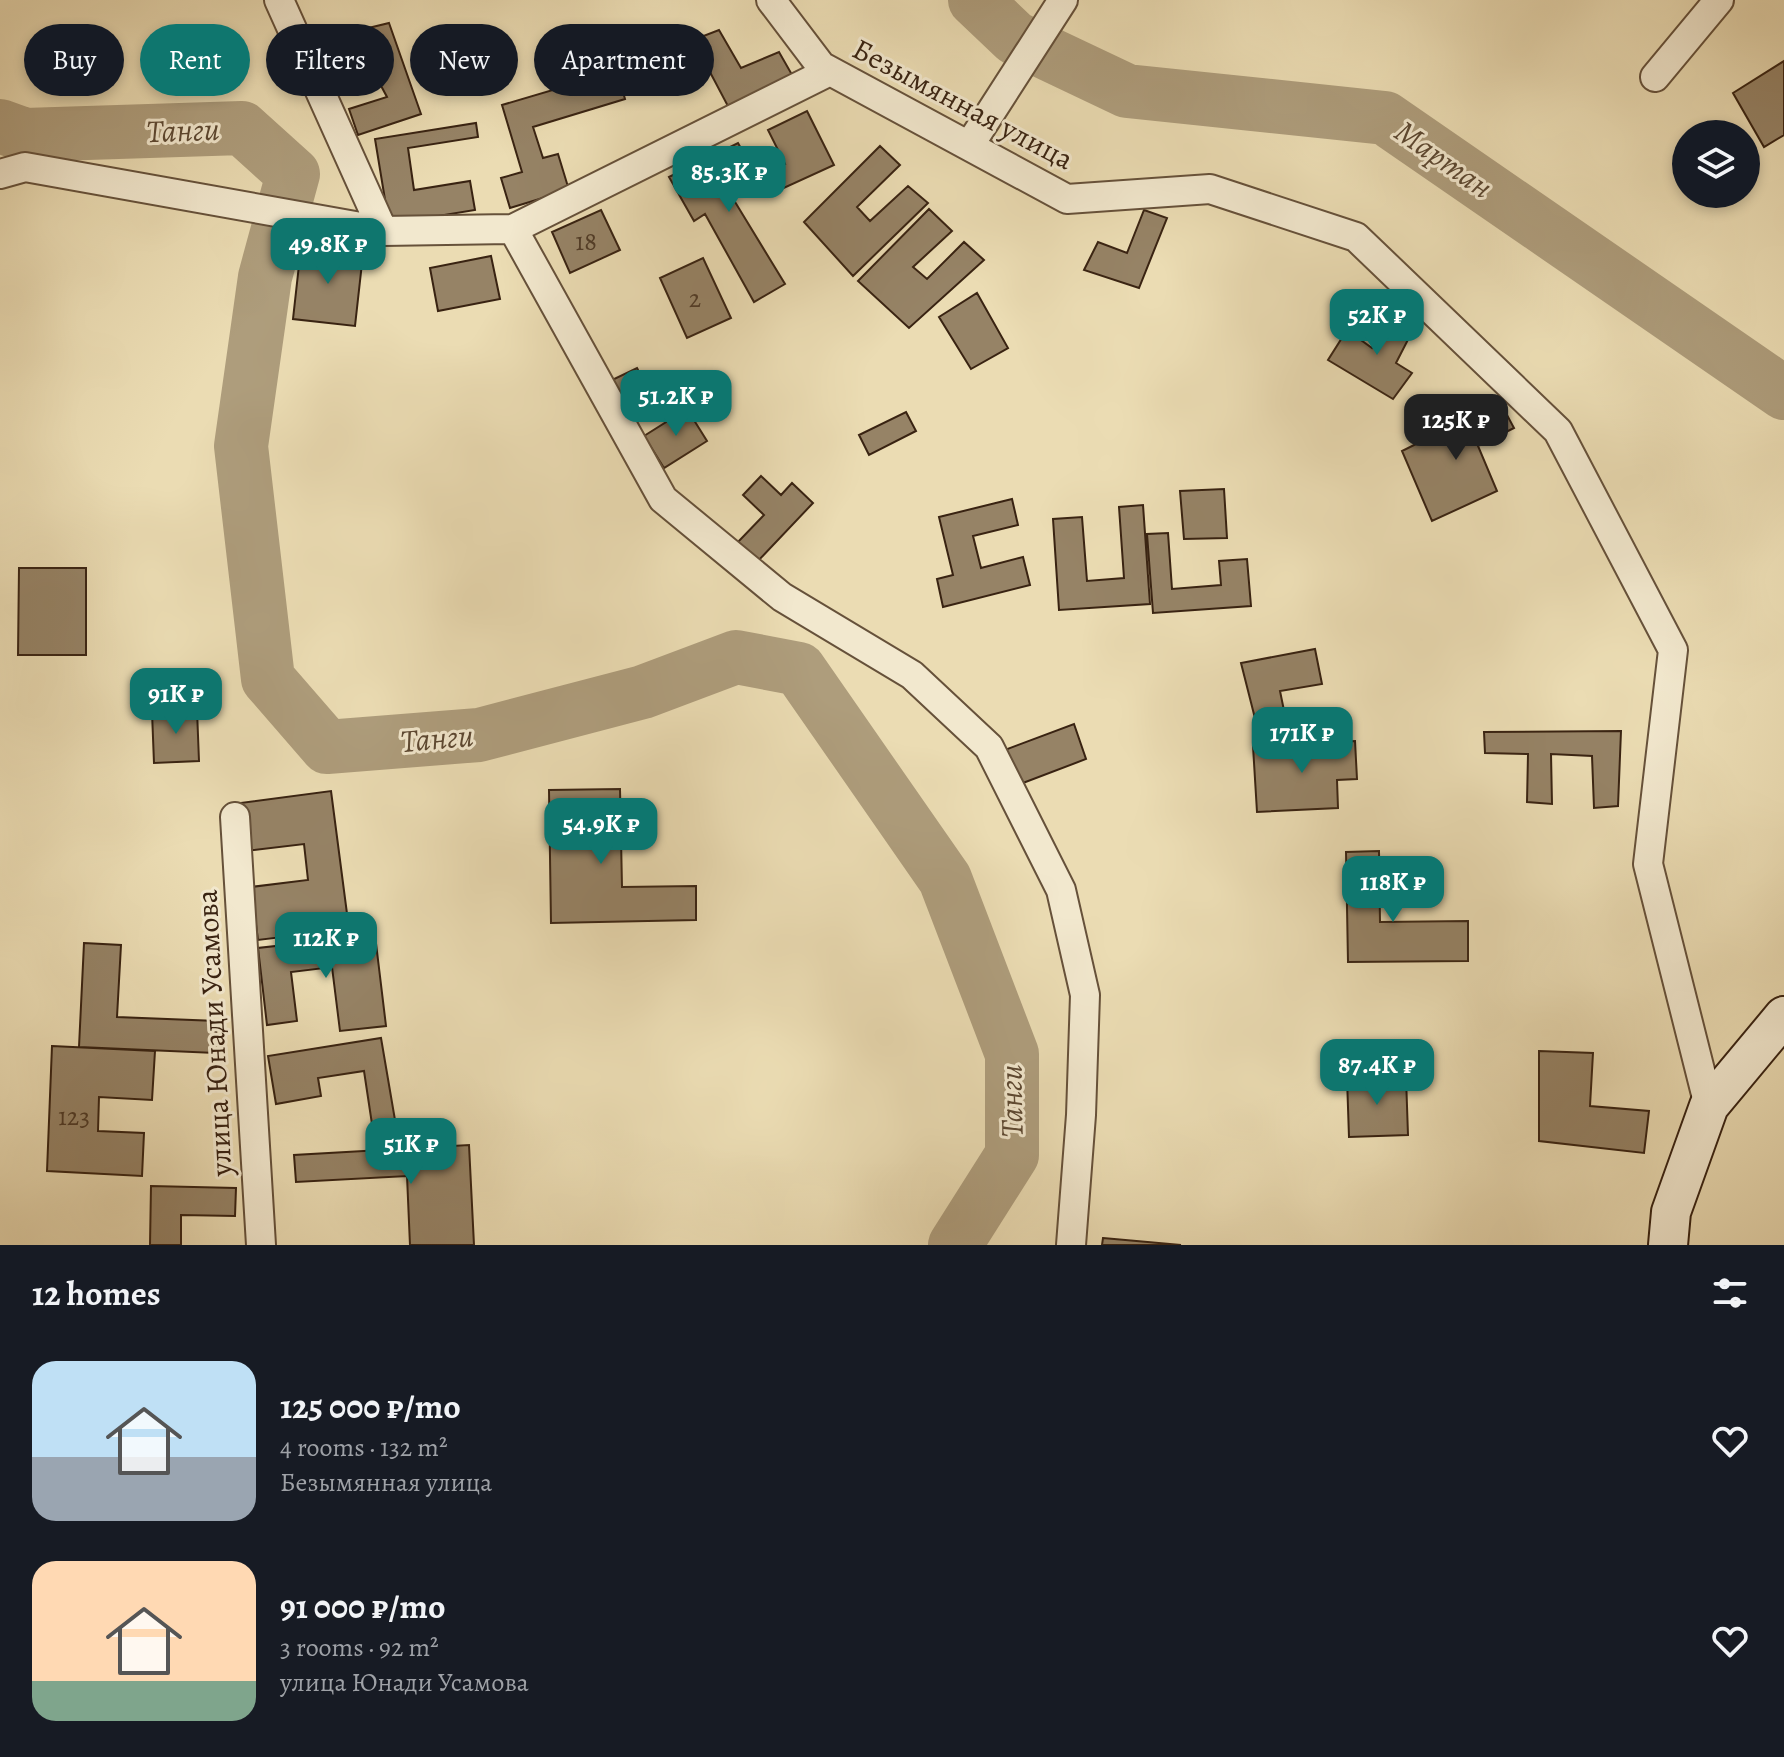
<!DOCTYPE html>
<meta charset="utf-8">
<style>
:root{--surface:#171b24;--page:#20242c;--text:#f1f3f6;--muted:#9ea1a6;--accent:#0f766e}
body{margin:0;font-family:Alegreya,serif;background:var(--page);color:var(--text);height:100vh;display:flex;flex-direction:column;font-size:30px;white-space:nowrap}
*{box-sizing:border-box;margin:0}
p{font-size:26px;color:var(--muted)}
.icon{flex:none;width:44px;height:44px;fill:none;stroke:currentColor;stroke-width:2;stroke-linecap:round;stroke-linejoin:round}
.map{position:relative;height:1245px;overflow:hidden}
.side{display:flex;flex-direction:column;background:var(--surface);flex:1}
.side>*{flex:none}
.hud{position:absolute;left:24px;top:24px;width:800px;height:72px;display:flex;gap:16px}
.controls{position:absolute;left:1672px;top:120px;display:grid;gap:16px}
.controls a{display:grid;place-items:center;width:88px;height:88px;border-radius:50%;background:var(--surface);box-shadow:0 4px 12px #0003;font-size:40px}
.price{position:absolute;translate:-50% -68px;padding:0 18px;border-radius:16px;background:var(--accent);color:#fff;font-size:26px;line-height:52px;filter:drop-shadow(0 2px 4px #0008)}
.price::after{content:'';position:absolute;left:50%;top:48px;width:24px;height:18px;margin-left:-12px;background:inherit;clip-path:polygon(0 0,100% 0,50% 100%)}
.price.active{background:#222;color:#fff}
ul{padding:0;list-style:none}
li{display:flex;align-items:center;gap:24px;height:200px;padding:0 32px}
li span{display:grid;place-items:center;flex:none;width:224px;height:160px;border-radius:24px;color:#555}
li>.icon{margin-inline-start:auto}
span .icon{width:96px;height:96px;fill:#fffc;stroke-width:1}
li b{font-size:34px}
h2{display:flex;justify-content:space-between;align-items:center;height:96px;padding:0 32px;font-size:34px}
.tag{padding:0 28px;border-radius:36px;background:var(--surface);box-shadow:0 4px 12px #0003;font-size:28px;line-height:72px}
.tag.active{background:var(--accent);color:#fff}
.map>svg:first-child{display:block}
</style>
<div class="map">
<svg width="1784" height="1245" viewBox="0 0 1784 1245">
<rect width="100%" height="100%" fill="#ebdcb3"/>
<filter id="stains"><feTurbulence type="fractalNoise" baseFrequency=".0025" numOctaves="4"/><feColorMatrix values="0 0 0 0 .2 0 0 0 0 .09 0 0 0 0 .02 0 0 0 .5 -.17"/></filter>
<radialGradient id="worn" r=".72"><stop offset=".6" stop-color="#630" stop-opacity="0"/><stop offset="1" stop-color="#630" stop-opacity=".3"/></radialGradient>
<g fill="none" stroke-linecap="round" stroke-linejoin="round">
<path stroke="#ae9d7c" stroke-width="54" d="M975 0 1015 38 1127 91 1385 118 1784 393
M0 126 25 135 242 128 293 174 265 277 241 446 268 679 327 747 479 735 643 692 736 657 799 669 945 879 1012 1054V1155L955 1245"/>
</g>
<path fill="#968366" stroke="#392312" stroke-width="2" d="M389 23 421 114 358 135 349 109 387 97 372 69 331 81 315 41Z
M719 30 741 68 779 52 795 80 730 110 693 40Z
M1784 61V135L1764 147 1733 93Z
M617 71 625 99 533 127 543 158 558 154 569 190 510 208 501 178 522 172 502 105Z
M807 111 834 165 775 192 764 173 785 164 768 130Z
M476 123 478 137 408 148 414 190 470 181 475 210 389 224 375 139Z
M738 143 761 184 732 197 785 284 754 302 705 214 694 221 669 177Z
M880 146 900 165 857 207 870 221 908 186 928 203 853 276 804 222Z
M929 209 952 231 913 267 927 279 964 242 984 260 909 328 858 281Z
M601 210 620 250 570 273 552 232Z
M1144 210 1167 218 1139 288 1084 270 1098 242 1127 253Z
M301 247 363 254 355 326 293 319Z
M491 256 500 299 438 311 430 268Z
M703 258 731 318 687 338 660 278Z
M977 293 1008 348 971 369 939 317Z
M1392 314 1415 326 1396 363 1412 373 1393 399 1328 360 1347 330 1372 348Z
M637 368 659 411 632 424 610 381Z
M1500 402 1514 428 1478 446 1497 491 1432 521 1402 451Z
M687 409 707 441 664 468 644 436Z
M906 412 916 431 869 455 859 435Z
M761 476 781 495 792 483 813 503 757 562 737 543 764 515 743 495Z
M1224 489 1227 538 1184 539 1180 491Z
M1012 499 1018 525 973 536 981 568 1023 557 1030 585 943 607 937 579 953 575 939 517Z
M1143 505 1150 604 1059 610 1053 519 1082 517 1087 581 1124 578 1119 507Z
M1168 533 1172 589 1221 585 1219 561 1247 559 1251 606 1153 613 1147 534Z
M19 568H86V655H18Z
M1315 649 1322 684 1280 691 1289 735 1261 742 1241 663Z
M197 710 199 761 154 763 152 712Z
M1074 724 1086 759 1015 786 1002 751Z
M1621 731 1618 806 1594 808 1592 756 1551 754 1552 804 1527 802 1528 754 1485 753 1484 732Z
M1355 741 1357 779 1337 780 1338 808 1257 812 1253 746Z
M620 789 622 887 696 886V920L551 923 549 790Z
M331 791 349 929 258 940 251 887 308 880 304 844 246 851 240 803Z
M1379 851 1380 922 1468 921V961L1348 962 1346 852Z
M375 935 386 1026 340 1031 332 967 291 972 297 1021 267 1025 258 948Z
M84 943 121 945 117 1017 217 1021 215 1053 79 1047Z
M381 1038 395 1120 372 1124 364 1071 318 1078 321 1096 276 1104 268 1056Z
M52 1046 155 1051 152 1100 99 1097 98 1131 144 1133 142 1176 47 1171Z
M1539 1051 1593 1053 1590 1106 1649 1111 1644 1153 1539 1141Z
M1406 1077 1408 1135 1349 1137 1347 1078Z
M469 1145 474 1245H410L407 1176 296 1182 294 1155Z
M151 1186 236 1188 235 1216 181 1215V1245H150Z
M1103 1238 1181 1245H1102Z"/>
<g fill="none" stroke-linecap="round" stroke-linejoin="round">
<defs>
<path id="street" d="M279 0 383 231 513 229 663 499 782 597 912 675 989 747 1061 890 1085 995 1081 1115 1071 1245
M771 0 821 66 1067 199 1210 189 1356 237 1558 431 1673 650 1648 864 1709 1106
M1655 77 1719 0
M969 146 1063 0
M0 174 25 167 383 231
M513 229 830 71
M235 817 261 1245"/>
<path id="secondary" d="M1668 1245 1671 1212 1709 1106 1784 1016"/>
</defs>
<use href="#street" stroke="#66513a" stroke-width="32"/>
<use href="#secondary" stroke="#392312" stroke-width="42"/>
<use href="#street" stroke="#f2e8ce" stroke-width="28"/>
<use href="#secondary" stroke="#f2e8ce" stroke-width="38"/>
</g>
<g text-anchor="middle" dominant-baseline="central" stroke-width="6" stroke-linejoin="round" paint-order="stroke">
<g font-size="26" fill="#503b27">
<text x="586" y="241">18</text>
<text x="695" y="298">2</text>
<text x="74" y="1116">123</text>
</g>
<g font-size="30" fill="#392312" stroke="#f2e8ce">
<text transform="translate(963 104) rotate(28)">Безымянная улица</text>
<text transform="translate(214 1033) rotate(-93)">улица Юнади Усамова</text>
</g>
<g font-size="32" font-style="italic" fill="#5c4832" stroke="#f2e8ce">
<text transform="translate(183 130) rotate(-2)">Танги</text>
<text transform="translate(1444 159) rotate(35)">Мартан</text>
<text transform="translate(437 738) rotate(-5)">Танги</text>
<text transform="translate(1011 1101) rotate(-91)">Танги</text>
</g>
</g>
<rect width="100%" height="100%" filter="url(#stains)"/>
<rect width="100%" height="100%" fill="url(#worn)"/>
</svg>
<div class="controls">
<a><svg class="icon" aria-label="layers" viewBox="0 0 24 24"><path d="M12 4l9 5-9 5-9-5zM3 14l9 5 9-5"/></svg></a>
</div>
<b class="price" style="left:729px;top:214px">85.3K ₽</b>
<b class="price" style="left:328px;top:286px">49.8K ₽</b>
<b class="price" style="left:1377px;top:357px">52K ₽</b>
<b class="price" style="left:676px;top:438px">51.2K ₽</b>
<b class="price active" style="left:1456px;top:462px">125K ₽</b>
<b class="price" style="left:176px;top:736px">91K ₽</b>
<b class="price" style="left:1302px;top:775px">171K ₽</b>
<b class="price" style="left:601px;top:866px">54.9K ₽</b>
<b class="price" style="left:1393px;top:924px">118K ₽</b>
<b class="price" style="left:326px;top:980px">112K ₽</b>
<b class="price" style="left:1377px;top:1107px">87.4K ₽</b>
<b class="price" style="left:411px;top:1186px">51K ₽</b>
<div class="hud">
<a class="tag">Buy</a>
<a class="tag active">Rent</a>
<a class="tag">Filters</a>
<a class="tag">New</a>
<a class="tag">Apartment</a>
</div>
</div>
<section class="side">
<h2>12 homes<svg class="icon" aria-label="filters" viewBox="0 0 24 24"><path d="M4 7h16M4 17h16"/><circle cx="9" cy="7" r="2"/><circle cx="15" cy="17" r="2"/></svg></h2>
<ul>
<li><span style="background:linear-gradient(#bfe0f5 60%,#9aa5b1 0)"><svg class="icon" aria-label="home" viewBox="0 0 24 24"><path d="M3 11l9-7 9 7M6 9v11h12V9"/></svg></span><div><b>125 000 ₽/mo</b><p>4 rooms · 132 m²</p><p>Безымянная улица</p></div><svg class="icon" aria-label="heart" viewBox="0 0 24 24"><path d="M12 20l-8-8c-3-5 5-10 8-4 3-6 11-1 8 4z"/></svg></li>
<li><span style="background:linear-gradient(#ffd9b3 75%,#7fa58c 0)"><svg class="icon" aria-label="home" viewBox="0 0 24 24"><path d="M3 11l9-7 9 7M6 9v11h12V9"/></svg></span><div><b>91 000 ₽/mo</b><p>3 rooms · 92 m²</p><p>улица Юнади Усамова</p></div><svg class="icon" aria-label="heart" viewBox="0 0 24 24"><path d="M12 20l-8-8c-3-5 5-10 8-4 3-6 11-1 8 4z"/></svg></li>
</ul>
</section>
